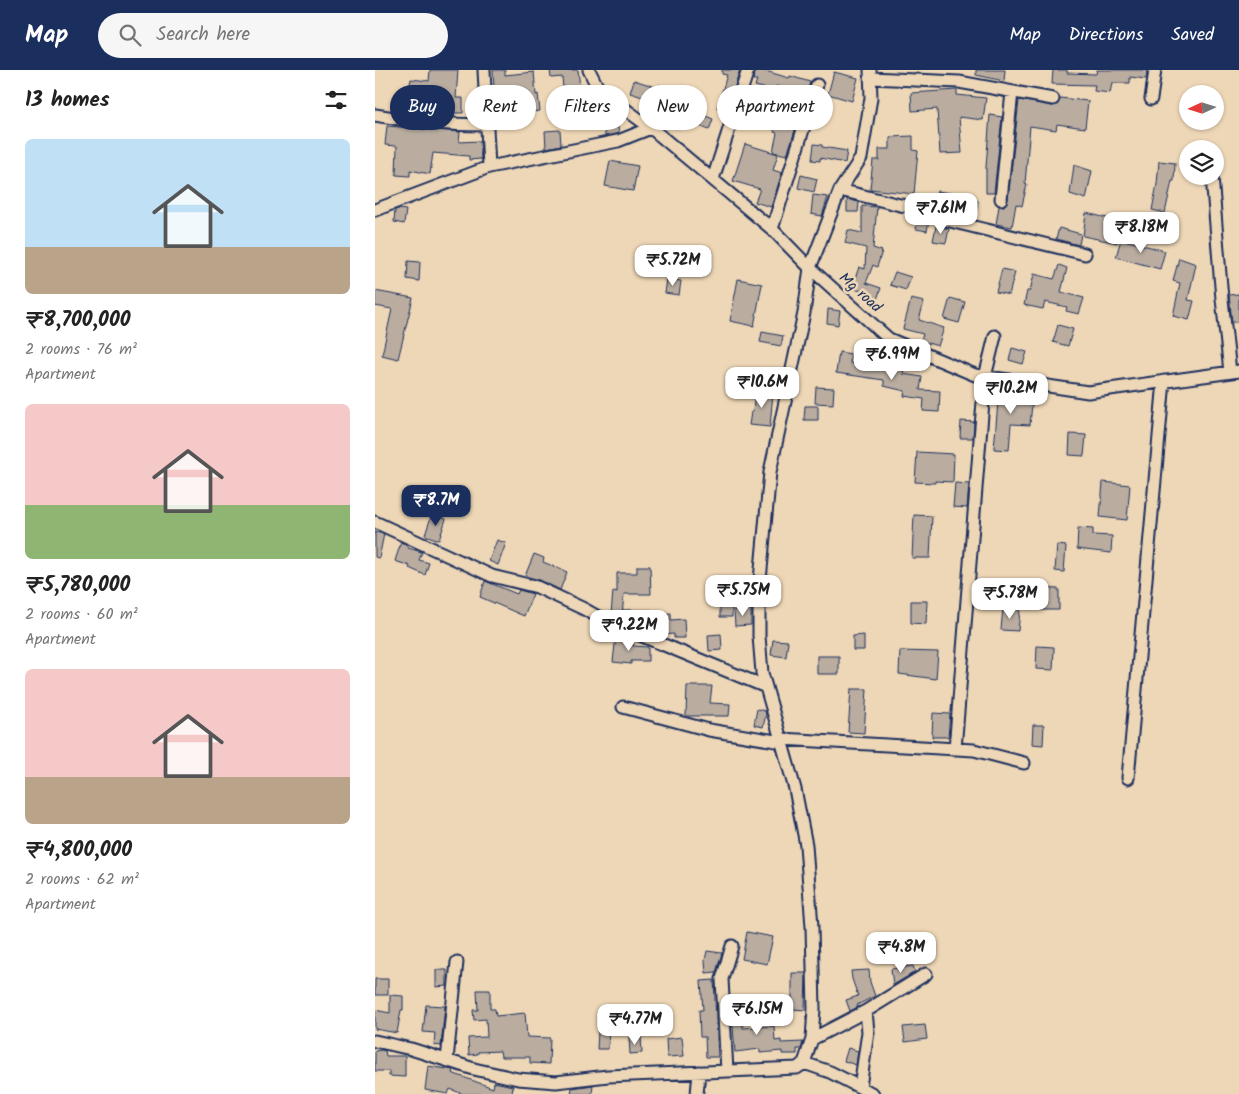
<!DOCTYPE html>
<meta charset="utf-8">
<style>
:root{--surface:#fff;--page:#f6f6f6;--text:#222;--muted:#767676;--accent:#1b2f5e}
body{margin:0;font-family:Kalam,sans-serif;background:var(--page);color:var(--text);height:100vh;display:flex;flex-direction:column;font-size:19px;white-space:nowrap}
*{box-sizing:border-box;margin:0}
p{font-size:16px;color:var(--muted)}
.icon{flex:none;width:28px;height:28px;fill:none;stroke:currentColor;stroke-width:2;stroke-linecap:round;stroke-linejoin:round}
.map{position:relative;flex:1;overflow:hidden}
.side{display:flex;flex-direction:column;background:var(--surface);width:375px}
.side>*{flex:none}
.hud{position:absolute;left:15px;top:15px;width:475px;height:45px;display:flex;gap:10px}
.needle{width:32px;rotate:266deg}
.fabs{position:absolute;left:804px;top:15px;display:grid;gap:10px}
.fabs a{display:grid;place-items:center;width:45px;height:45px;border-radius:50%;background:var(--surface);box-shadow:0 1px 4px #0004;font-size:25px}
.price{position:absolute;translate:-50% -42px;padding:0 11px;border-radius:10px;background:#fff;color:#222;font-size:16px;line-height:32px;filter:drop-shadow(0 1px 2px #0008)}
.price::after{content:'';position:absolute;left:50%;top:30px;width:15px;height:11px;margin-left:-8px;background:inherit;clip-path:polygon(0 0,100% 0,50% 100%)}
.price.on{background:var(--accent);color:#fff}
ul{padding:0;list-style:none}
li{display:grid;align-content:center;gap:10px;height:265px;padding:0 25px}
li span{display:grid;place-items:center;height:155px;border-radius:8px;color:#555}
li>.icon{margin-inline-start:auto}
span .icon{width:90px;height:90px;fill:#fffc;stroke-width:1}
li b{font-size:21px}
h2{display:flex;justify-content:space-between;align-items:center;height:60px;padding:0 25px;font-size:21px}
.pill{padding:0 18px;border-radius:22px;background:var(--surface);box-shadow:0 1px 4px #0004;font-size:18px;line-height:45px}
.pill.on{background:var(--accent);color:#fff}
header{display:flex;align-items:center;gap:30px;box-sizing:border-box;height:70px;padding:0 25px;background:var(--accent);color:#fff}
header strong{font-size:24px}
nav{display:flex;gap:28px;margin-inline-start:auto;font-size:18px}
.search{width:350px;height:45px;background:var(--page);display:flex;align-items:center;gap:12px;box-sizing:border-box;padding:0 18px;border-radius:28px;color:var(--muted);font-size:19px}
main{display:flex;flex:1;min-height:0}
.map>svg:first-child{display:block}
</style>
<header>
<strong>Map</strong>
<div class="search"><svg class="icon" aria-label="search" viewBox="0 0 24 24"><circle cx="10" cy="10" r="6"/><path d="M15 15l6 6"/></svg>Search here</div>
<nav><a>Map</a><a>Directions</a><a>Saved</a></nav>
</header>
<main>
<section class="side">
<h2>13 homes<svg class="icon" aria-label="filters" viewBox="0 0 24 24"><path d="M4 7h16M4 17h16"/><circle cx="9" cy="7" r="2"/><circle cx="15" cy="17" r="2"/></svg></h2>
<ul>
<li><span style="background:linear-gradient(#bfe0f5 70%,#b9a48a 0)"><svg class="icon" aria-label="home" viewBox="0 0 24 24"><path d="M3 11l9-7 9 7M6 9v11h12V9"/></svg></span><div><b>₹8,700,000</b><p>2 rooms · 76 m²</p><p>Apartment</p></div></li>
<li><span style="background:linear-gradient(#f6c9c9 65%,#8fb573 0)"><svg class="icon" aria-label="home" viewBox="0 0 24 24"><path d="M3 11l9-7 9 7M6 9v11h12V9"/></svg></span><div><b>₹5,780,000</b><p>2 rooms · 60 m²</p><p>Apartment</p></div></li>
<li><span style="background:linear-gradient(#f6c9c9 70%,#b9a48a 0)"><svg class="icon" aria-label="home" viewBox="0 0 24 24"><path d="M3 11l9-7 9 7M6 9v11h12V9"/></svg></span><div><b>₹4,800,000</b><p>2 rooms · 62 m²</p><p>Apartment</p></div></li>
</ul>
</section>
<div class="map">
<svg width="864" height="1024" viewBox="0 0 864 1024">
<rect width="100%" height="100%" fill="#eed7b6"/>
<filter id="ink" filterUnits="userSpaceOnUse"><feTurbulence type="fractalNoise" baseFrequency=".02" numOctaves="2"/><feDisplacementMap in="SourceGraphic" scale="10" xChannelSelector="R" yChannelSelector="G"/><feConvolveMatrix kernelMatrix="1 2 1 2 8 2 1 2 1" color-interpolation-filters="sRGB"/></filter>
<g filter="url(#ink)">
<path fill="#baada0" stroke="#1b2f5e" d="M55 0H83L81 28H88V43H55L56 37 31 36 36 9 54 11Z
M118 0H130V5L159 2 161 25 163 24 165 41 139 44 137 25H135L134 17 119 18Z
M175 0H203L209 51 196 53 194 37 190 38 187 7 176 8Z
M347 0H365L352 41 342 38 352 5 347 4Z
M380 0H387L414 8 415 6 435 12 431 26 401 16 400 21 380 16 382 10H378Z
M601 0H630L629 11 601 5Z
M678 0H692V3L721 4 722 0H772L771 9 755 7V13H737L735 23 719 21 720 15 677 14Z
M459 2 483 8 477 31 453 24Z
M259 10 284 18V15L298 19 296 26 321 34 318 41 338 49 334 60 315 52 314 56 298 52 301 42 279 35 280 31 255 23Z
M582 20V25L611 28 608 50 584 47 587 83 565 84 562 39 537 41 536 23Z
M685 28 713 31 710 58 682 54 681 60 655 56 650 114H652L647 136 641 134 637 157 621 154 624 136H629L633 130 644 30 677 36 683 34Z
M615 45 627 47 619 123H611V97Z
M403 46 423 51 412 85 398 82 402 63 399 62Z
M242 52 244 63 230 66 229 54Z
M12 56 85 62 84 72 105 71 106 89 94 90V86L58 83 55 104 35 100V106L21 105 22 76 10 75Z
M185 60 186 75 171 78 170 61Z
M538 66V80L543 81 539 124 495 119 498 90H504V79H515V67Z
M370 74 403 84 398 100 407 103 396 137 380 132 385 119 358 111Z
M439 74 447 75V77L472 81 470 93 445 88V91L437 90Z
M235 91 263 96 258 121 230 116Z
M784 91 800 93 799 111H797L790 143 777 140 782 114Z
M699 95 717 101 711 129 695 124Z
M426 105 442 109 439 122 423 118Z
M562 121 575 123 573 136 559 134Z
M438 125 453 127 447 146 436 144Z
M472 129 484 132 483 142H472Z
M593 130 603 131 600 150 591 147Z
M487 136 502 137 498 178 507 181 502 197 498 195 491 213 506 218 501 232 489 228 491 223 477 218 484 197 490 199 491 178 470 173 473 160 487 163Z
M23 139 31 140 29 154 19 152 20 140Z
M711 143 745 151 742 173 708 166Z
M543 145 554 150 552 161 541 159Z
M561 156 574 159 571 173 558 171Z
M684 158 706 164 704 175 681 169Z
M746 169 790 181 785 199 741 187Z
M804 188 821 194 813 230 819 231 814 250 798 246 805 213 798 211Z
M33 191 45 192 44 211 32 209Z
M684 195 692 198 686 222 709 228 704 244 691 241 692 237 670 232 668 239 649 235 652 221H655L659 204 679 209Z
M627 199 640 202 634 225 621 222Z
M520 202 536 207 531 220 515 215Z
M292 209 306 211 304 225 290 223Z
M363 209 387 214 379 256 355 251Z
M0 221 38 228 23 289 7 285 17 239 0 236Z
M864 224V252H857L854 225Z
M575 228 590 232 584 253 569 249Z
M536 229 549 232 544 250 569 258 563 276 546 271 548 264 528 259Z
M453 239 465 241 463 255 452 253Z
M683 255 698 259 693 276 678 272Z
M387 262 408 266 406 276 385 272Z
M637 278 652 282 648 294 634 290Z
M464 282 476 284 475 293 510 300 511 295 529 299 528 304 547 307 545 320 565 321 564 342 548 341 549 329 529 326 530 321 509 316V310L461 303Z
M441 317 459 318 458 334 440 333Z
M380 320 398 322 395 357 374 355 376 342H378Z
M624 320 658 323 655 355 636 354 634 380 619 379Z
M430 336H443V350H429Z
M586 351 599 352 598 368H585Z
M695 364 711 365 709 386 694 385Z
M542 382 579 384 578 412 560 411V413L540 412Z
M728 412 755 415 752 450 725 447Z
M580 413 594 414 592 438 578 437Z
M57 444 71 449 64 470 50 465Z
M539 445 557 446 555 488H537Z
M703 458 718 459V465L737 466 736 483 702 479Z
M0 462 9 464 4 488 0 487Z
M122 470 131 473 123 495 114 491Z
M26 472 33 476V478L47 482 44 490 54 493 50 505 34 498 35 496 20 491Z
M682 475 691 476 689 502 680 501Z
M159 484 169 488 168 492 192 502 185 520 165 510 150 506Z
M262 496H275L276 524H249L247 546 236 545 238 521 242 522V503H262Z
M643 510 661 511V518L684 519V540H666V530L643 529Z
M110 511 142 524 144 520 158 524 149 546 105 527Z
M536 531H552L551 554 536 553Z
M345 534H357V547H345Z
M628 538 645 540 643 561 626 560Z
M376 539V555L360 556 359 540Z
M248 540H277V550L248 549Z
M296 543V550L309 549 310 568H299V564L284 565 283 544Z
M346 564 347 580 334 581 333 565Z
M241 565 259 571 258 576 273 577V591H256V594L238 592Z
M489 565V580H478V566Z
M398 570 413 571 411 587 396 585Z
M662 576 679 577 678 600 661 599Z
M525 581 563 582 561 609 524 604Z
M442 586H464V604H442Z
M312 616H337L335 633 355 634 354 646H311Z
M476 619H492L489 663 473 662Z
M382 639 390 641 391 644 388 657 379 655Z
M558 643 575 644 573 667H557Z
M658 655H669L668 675 657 674Z
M372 862 398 867 392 894 367 889Z
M332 881 347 883 341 902 331 903 330 890Z
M538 896 540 902 518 915 516 899Z
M61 900H72V916L61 917Z
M494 900 495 912 500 926 482 935 483 937 475 941 471 930 483 926 477 909 476 901Z
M417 903H431L430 940 417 939Z
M0 909H13V925H0Z
M339 910 343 987H331L330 967H325L324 940H328L326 911Z
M102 920H115V939H120L121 946 150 943 152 967 175 968 174 994 155 993V987H126L125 981 103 982V984L94 985 93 968 112 967 111 949 99 950 98 940H103Z
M15 925 28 926V940H26L22 963 0 959V940L15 943Z
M360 929 366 931 368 935V958L399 956 400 971 406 970V973L428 972 426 979H422V984H407V981L385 983V979L360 982 356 932Z
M51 935 70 936 66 976 59 975 60 963 48 962Z
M550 955 552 969 530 972 528 957Z
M223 961H234L233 979H222Z
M266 967 267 983 255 984 254 968Z
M307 967 309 986 292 987 291 969Z
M473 978 483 981 481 995 469 991Z
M7 980 10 981 11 986H30V1007L14 1006V1001H0V981Z
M53 996 78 1000 77 1003 118 1018 119 1012 138 1016 137 1024H88L75 1019 73 1024 50 1020Z
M218 1015 217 1024H196L197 1018Z"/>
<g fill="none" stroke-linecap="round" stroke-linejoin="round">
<defs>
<path id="street" d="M109 0 114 97
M214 0 224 20 276 58 397 159 435 198 514 269 600 305 713 322 864 301
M496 8 584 12 678 29
M776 29 780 0
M0 45C38 52 73 55 111 55
M837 106 847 229 855 302
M338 109 373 0
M465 120 525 135 547 138 571 150 710 184
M626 129 637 22
M0 140 114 97 243 71 276 58
M397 159 442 15
M0 452 117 506 162 517 209 539 241 557 260 563 391 617
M248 637 334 660 407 672
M406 669 599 680 649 693
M580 679 610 307 620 266
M753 708 789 311
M437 969 491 941 551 904
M0 971 36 979 99 999 143 1009 181 1012 233 1006 422 998 429 993 437 969 439 939 437 857 431 775 420 719 387 603 384 566V521L395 402 429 243 435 198 465 120 486 88 496 28 495 0
M72 990 82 892
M429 993 455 1002 498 1024
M352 1001 347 909 357 876
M485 1017 493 962 491 941
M322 1024 324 1002"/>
</defs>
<use href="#street" stroke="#1b2f5e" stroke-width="15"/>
<use href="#street" stroke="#eed7b6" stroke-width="11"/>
</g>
</g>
<g text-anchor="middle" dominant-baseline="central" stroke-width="5" stroke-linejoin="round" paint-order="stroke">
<g font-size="15" fill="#1b2f5e" stroke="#eed7b6">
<text transform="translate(485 223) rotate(42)">Mg road</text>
</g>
</g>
</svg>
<div class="fabs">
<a><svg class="needle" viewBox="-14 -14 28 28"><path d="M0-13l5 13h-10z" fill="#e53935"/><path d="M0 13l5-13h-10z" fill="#767676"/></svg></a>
<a><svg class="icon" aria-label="layers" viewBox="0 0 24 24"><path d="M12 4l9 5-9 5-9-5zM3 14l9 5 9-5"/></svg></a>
</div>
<b class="price" style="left:566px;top:165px">₹7.61M</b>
<b class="price" style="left:766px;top:184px">₹8.18M</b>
<b class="price" style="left:298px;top:217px">₹5.72M</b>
<b class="price" style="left:517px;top:311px">₹6.99M</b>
<b class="price" style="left:387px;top:339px">₹10.6M</b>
<b class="price" style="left:636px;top:345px">₹10.2M</b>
<b class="price on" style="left:61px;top:457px">₹8.7M</b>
<b class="price" style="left:368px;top:547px">₹5.75M</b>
<b class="price" style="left:635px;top:550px">₹5.78M</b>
<b class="price" style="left:254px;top:582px">₹9.22M</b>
<b class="price" style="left:526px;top:904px">₹4.8M</b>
<b class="price" style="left:382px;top:966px">₹6.15M</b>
<b class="price" style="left:260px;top:976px">₹4.77M</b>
<div class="hud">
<a class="pill on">Buy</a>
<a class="pill">Rent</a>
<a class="pill">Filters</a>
<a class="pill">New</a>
<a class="pill">Apartment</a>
</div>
</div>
</main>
